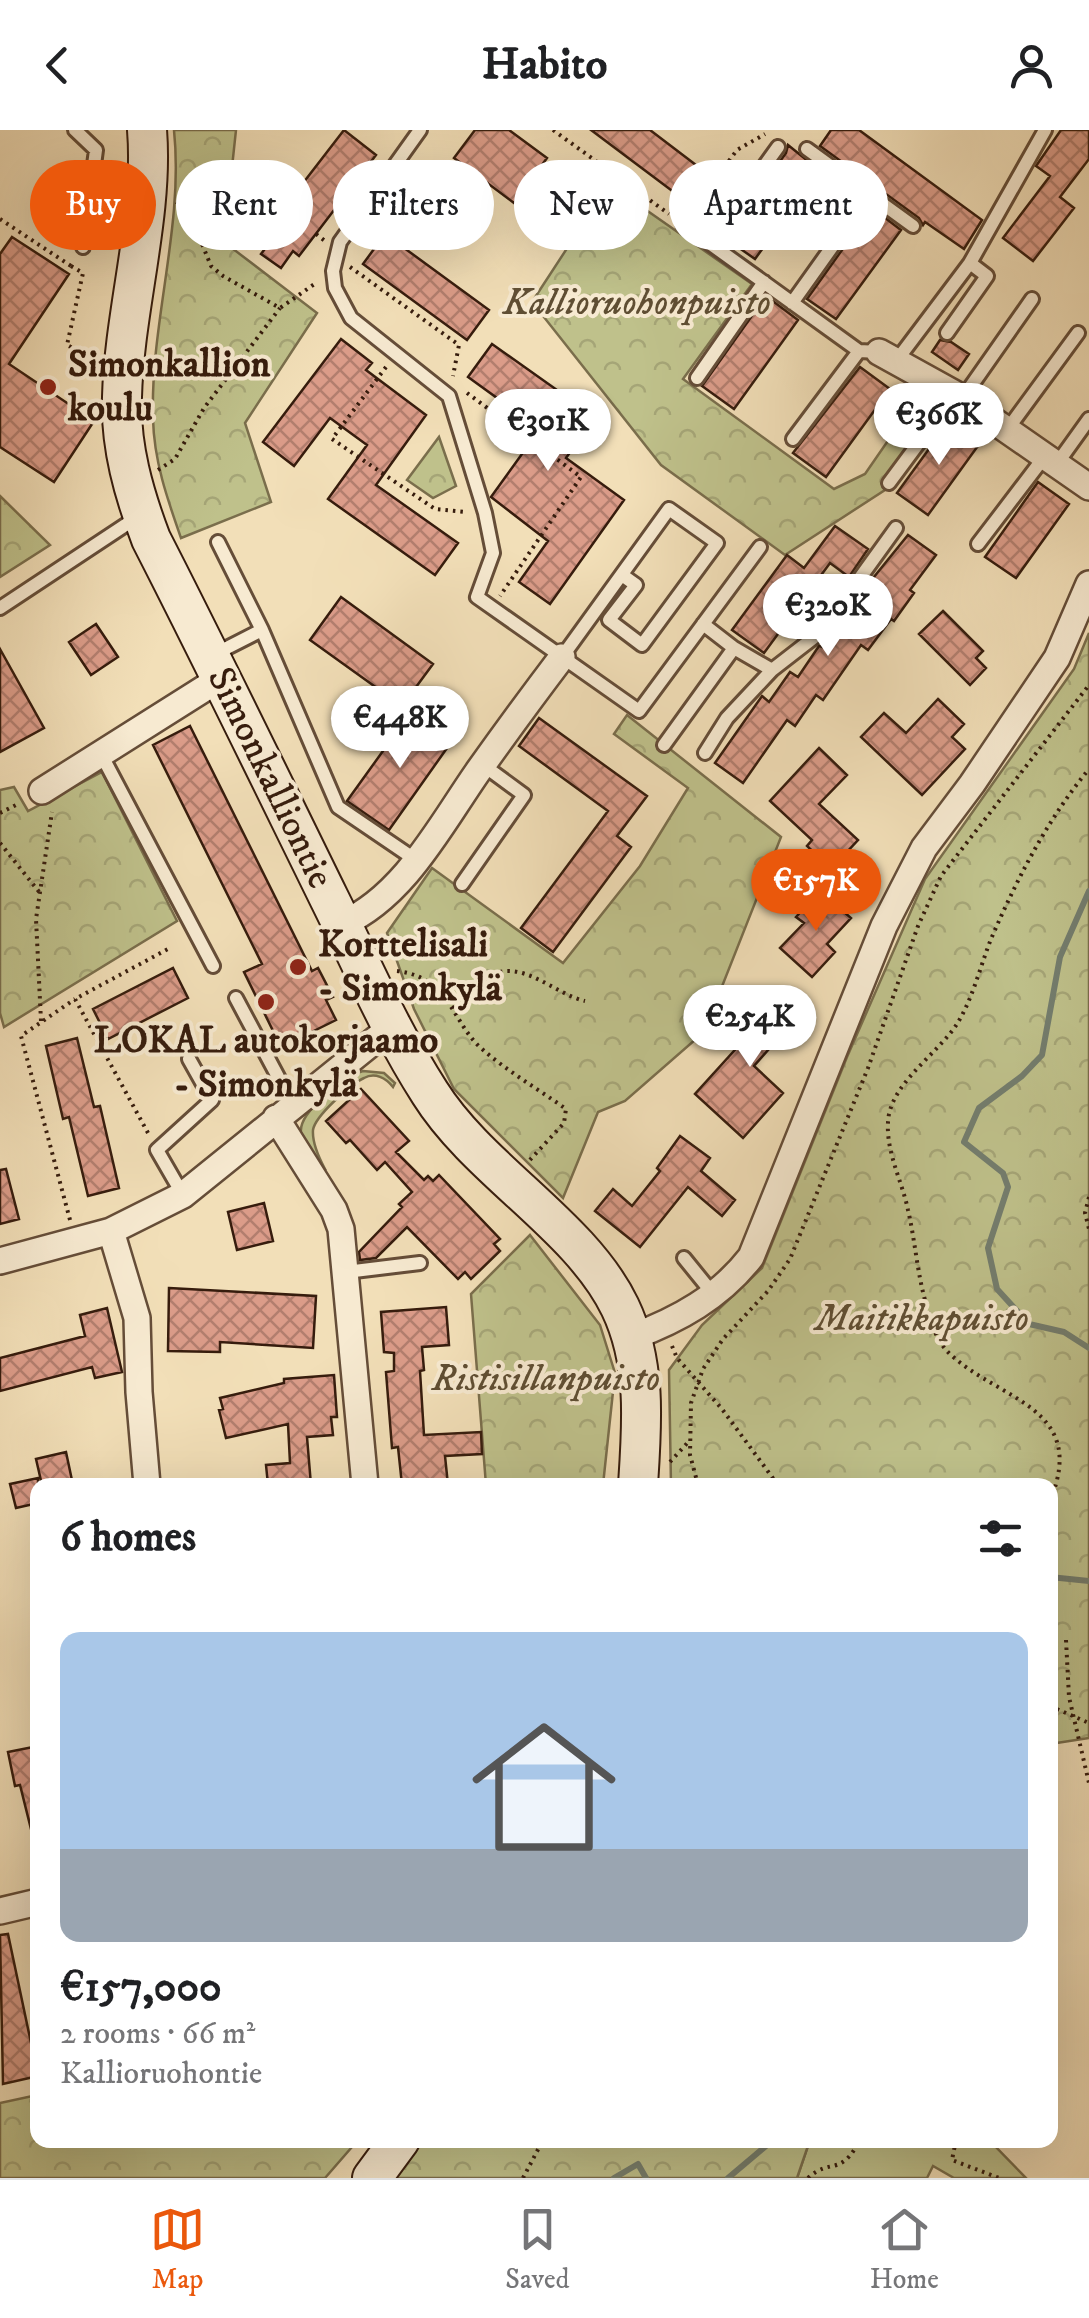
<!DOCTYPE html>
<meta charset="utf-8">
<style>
:root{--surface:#fff;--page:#f6f6f6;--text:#202124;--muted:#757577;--line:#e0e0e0;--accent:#ea580c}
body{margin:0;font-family:"IM FELL DW Pica",serif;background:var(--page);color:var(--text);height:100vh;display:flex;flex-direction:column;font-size:38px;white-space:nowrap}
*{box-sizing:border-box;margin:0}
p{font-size:32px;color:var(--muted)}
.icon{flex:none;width:55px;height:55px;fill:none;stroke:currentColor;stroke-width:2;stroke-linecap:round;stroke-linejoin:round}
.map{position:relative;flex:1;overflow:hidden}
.sheet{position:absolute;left:30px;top:1348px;width:1028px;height:670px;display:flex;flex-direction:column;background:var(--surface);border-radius:20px;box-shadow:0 10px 40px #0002}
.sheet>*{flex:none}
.top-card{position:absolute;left:30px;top:30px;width:1030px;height:90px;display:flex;gap:20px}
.price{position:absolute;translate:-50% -85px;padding:0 22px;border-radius:35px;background:#fff;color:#222;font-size:32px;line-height:65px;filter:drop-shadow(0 2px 5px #0008)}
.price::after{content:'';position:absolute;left:50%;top:60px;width:30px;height:22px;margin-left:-15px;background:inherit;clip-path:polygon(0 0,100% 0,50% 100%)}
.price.on{background:var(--accent);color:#fff}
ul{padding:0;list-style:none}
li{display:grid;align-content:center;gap:20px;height:530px;padding:0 30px}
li+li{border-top:2px solid var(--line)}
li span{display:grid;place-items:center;height:310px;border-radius:20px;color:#555}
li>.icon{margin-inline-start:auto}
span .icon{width:180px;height:180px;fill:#fffc;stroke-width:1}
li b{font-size:42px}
h2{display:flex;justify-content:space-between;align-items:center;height:120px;padding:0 30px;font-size:42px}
.tag{padding:0 35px;border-radius:45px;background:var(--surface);box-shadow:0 10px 40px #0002;font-size:35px;line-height:90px}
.tag.on{background:var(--accent);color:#fff}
header{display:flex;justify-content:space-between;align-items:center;height:130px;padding:0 30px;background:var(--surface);font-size:45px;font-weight:800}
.tab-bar{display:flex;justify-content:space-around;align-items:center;height:140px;border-top:2px solid var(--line);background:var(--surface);font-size:28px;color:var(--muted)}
.tab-bar a{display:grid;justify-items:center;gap:5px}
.tab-bar .on{color:var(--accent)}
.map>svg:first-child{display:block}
</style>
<header><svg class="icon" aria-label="back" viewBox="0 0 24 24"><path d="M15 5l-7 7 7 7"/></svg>Habito<svg class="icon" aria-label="person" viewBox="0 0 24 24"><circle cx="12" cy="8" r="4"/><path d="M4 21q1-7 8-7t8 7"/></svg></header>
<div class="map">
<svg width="1089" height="2048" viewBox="0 0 1089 2048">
<defs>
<pattern id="park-crowns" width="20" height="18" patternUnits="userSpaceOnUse" patternTransform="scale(2.5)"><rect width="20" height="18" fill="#bfc18b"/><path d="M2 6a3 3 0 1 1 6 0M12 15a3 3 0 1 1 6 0" fill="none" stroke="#a5a577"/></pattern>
<pattern id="building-cross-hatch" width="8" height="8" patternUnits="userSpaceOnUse" patternTransform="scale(2.5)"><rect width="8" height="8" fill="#db9c89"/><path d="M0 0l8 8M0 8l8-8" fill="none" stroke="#b27e6e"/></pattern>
</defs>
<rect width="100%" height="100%" fill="#f2dfb8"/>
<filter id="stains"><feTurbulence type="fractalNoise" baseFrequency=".002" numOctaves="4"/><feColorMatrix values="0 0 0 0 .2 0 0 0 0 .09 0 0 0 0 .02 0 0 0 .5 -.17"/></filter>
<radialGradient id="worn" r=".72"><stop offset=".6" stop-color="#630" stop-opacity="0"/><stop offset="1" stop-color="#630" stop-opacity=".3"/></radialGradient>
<path fill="#bfc18b" stroke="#7a6e4c" stroke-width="2.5" d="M363 941 384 943 395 953 393 957C386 948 375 942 364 948 351 954 315 986 313 1000 312 1014 319 1028 325 1039L319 1040C314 1030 302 1015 301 1003 298 982 345 946 363 941Z
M810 2010H989L1026 2048H954L933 2036 927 2048H797Z"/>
<path fill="url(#park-crowns)" stroke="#7a6e4c" stroke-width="2.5" d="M174 0H236L224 112 317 183 245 293 271 372 181 408C167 368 154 331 153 289 150 192 184 97 174 0Z
M609 54 752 154 683 249 834 359 865 344 914 273 939 290 888 358 785 425 661 335 532 172Z
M439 307 456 356 433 368 407 350Z
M0 366 50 415 0 447Z
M1089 503V1608L1050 1614V1355H671L669 1240 702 1195 762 1138 847 927 925 749 1074 539Z
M627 585 781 707 704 902 625 971 598 982 563 1068 454 959 414 879 387 803 432 738 563 833 640 736 688 658 614 604Z
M102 642 177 791 4 897 0 883V660L14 657 28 681Z
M530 1105 600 1195 615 1243 603 1355H486L471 1164Z
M37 1965 38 2010H358L325 2048H0V1973Z
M418 2010H810L797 2048H391Z"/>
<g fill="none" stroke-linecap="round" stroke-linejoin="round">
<path stroke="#737d6e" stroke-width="6" d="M1089 761 1060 827 1042 925 1022 946 979 978 964 1012 1003 1043 1008 1057 988 1118 997 1159 1029 1194 1064 1202 1089 1218
M1050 1447 1089 1451
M614 2048 638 2034 646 2048
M728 2048 773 2010"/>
</g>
<path fill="url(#building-cross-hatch)" stroke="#361c0d" stroke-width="2.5" d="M344 0 376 25 299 126 293 121 281 138 261 124 274 107 266 101Z
M475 0H509L547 28 514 73 454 28Z
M591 0H650L696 35 675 63Z
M831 0H859L982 90 964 119 925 92 923 95 919 88 820 16Z
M1061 0H1089V29L1060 67 1074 78 1033 131 1003 108 1050 46 1036 36Z
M788 15 819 40 755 129 725 108 786 23Z
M872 78 901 100 836 189 807 169Z
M385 104 489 180 467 210 363 134Z
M12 107 69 144 9 234 94 291 54 352 0 317V124Z
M766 166 798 190 734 279 702 256Z
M341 209 372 233 366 240 426 285 376 355 458 413 435 445 328 369 367 315 330 288 294 336 263 312Z
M940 210 951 212 969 224 958 240 932 222Z
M492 214 595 287 566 328 624 370 550 474 519 452 548 411 491 367 540 299 468 247Z
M860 237 890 259 826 347 793 323Z
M950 290 980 313 928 385 897 363Z
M1038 352 1069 374 1016 448 985 427Z
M835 396 868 419 849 447 830 433 764 523 732 500 787 425 804 438Z
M908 405 936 425 910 460 914 463 894 491 891 489 868 520 861 515 823 570 816 565 795 596 787 590 743 653 715 633 762 566 769 572 790 542 798 547 819 516 827 518 869 461 865 458Z
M341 467 433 534 402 576 310 510Z
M943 481 983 521 976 528 986 538 970 555 919 504Z
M96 494 118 527 91 545 69 512Z
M0 519 44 598 0 622Z
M938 569 964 594 952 607 965 619 922 665 861 607 884 583 906 603Z
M411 582 452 611 389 700 347 671Z
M539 588 647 666 617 706 631 717 553 822 521 798 608 681 519 616Z
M190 596 312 841 318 838 333 867 326 870 336 890 281 917 244 842 262 834 153 615Z
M819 618 847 645 819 674 858 710 831 739 807 716 812 710 770 671Z
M820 761 851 788 827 814 835 822 812 847 780 818 804 793 796 787Z
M173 838 188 868 108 909 93 879Z
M781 861 802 880 788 896 795 903 783 916 777 910 754 936 783 963 743 1008 695 964 752 901 748 898Z
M77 908 94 977 100 976 119 1058 88 1066 69 987 63 989 46 916Z
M361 959 409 1011 396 1022 424 1050 428 1046 433 1051 439 1045 500 1109 494 1114 500 1121 471 1149 465 1142 458 1149 407 1097 376 1128 360 1130 359 1122 402 1077 399 1074 412 1062 385 1032 377 1040 350 1010 346 1013 326 991Z
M680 1006 710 1028 701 1041 735 1070 722 1086 688 1057 640 1117 595 1081 613 1059 632 1076 660 1041 657 1038Z
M6 1039 19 1089 0 1094V1040Z
M264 1073 273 1111 237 1120 228 1082Z
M169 1158 316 1166 313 1218 220 1212V1222L168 1221Z
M446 1177 449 1215 422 1217 424 1240 420 1241 424 1305 481 1302 482 1324 445 1326 448 1355H402L398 1317 392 1318 386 1242 394 1241V1223L384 1222 381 1182Z
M107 1178 122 1242 95 1248 92 1237 0 1261V1228L85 1206 80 1185Z
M334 1245 337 1287H331L333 1305 307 1307 311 1355H268L266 1335 290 1333 288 1294 226 1308 219 1280 223 1279 220 1268 284 1253V1249Z
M66 1322 73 1355H42L36 1329Z
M38 1348V1373L16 1378 10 1354Z
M38 1616V1698L31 1699 20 1655 15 1656 8 1622Z
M8 1804 38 1946 3 1954 0 1805Z"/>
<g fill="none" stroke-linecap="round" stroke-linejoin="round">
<defs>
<path id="lane" d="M75 0 96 20 83 117
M420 0 340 112 333 141 335 158 351 188 449 266 485 383 493 423 477 467 639 581 760 417
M807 19 913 96
M91 69 141 73
M683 94 859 221 879 222
M709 113 778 17
M970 133 1045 0
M792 173 869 65
M894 234 970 133 987 146 947 203
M697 248 764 152
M962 269 1032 169
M1007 300 1078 203
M793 309 859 221
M1056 335 1089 289
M889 353 955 264
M978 414 1045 326
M0 478 139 386
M262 500 338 677 416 730
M734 518 772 540
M213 525 262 500 218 412
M562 527 669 379 717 413 642 515 609 490 636 455 622 445
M664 615 734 518 703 494
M705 623 727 588 772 540 821 502 896 398
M101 624 213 836
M462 754 524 665 483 635
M236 868 293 975
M183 1065 157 1020 212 970 189 929
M684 1128 714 1165
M346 1142 420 1133"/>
<path id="street" d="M879 222 955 264 1089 357
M42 661 221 548
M342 794C405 766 441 694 479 640 506 602 534 564 562 527
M276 988 334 1080 341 1099 365 1355
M111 1101 137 1188 139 1262 147 1355
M0 1131 111 1101 183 1065 390 898
M632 1207C678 1190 720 1167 751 1127L884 796 924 718 972 654 1057 528 1089 454
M0 1781 38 1772"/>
<path id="secondary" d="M147 0C154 85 124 181 122 267 120 316 134 364 151 409 212 528 270 648 329 768 362 834 390 901 430 963 479 1041 581 1096 620 1177 647 1233 642 1295 638 1355
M372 2048 400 2010"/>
</defs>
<use href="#lane" stroke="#654d38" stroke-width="18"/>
<use href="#street" stroke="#654d38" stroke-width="30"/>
<use href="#secondary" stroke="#361c0d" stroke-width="42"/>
<path stroke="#361c0d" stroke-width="4" stroke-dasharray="2.5 5" stroke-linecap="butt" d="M553 0 669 84
M176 72 187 77 211 136 223 146 280 178 316 153
M693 79 737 20 765 4
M0 89 71 136
M316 104 325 111
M71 136 83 143 67 215 80 222 94 224
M350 137 459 215 453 246
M386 237 332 309 435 379 466 382
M467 263 581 347 500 466
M158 340 175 329 204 278 280 178
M0 683 20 673
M0 713 40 763
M397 841C450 847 452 893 482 919 507 941 538 959 566 979L564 993 528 1032
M453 878C464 867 476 853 489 846 522 828 554 864 585 871
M41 891 36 789 52 682
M148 1003 75 869 168 819
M1089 1067 1085 1083 1089 1099
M70 1090 21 906 75 869
M672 1216 677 1228 722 1279 778 1355
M670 1332 690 1310
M698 1355 690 1325 691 1273 703 1239 723 1209 768 1161 790 1129 868 938 918 796 941 746 1089 555
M1050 1371C1089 1277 1000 1271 950 1224 935 1210 930 1189 925 1170 917 1141 915 1110 908 1080 902 1050 883 1017 889 984 897 949 938 923 957 894 973 868 980 837 991 809 1017 749 1047 690 1089 639
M1066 1510 1069 1567 1089 1653
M1050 1576 1089 1593
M956 2010 952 2030 999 2048
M523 2048 543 2010
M808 2048C831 2027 840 2048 860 2010"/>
<use href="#lane" stroke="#f7ead1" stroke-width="12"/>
<use href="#street" stroke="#f7ead1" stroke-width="25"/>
<use href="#secondary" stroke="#f7ead1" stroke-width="38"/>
</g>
<g fill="#8f2418" stroke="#f7ead1" stroke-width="4">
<circle cx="48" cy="257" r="10"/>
<circle cx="298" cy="837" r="10"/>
<circle cx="266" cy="872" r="10"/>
</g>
<g text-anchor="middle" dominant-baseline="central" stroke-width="8" stroke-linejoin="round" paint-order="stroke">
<g font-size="38" font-style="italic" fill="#5f4e33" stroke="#f7ead1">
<text x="637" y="173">Kallioruohonpuisto</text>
<text x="922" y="1189">Maitikkapuisto</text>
<text x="546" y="1249">Ristisillanpuisto</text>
</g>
<g font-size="38" font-weight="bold" fill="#361c0d" stroke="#f7ead1" text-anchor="start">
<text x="68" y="235">Simonkallion<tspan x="68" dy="44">koulu</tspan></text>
<text x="318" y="815">Korttelisali<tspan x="318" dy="44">- Simonkylä</tspan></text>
<text x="266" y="911" text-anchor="middle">LOKAL autokorjaamo<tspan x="266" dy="44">- Simonkylä</tspan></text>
</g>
<g font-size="38" fill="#361c0d" stroke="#f7ead1">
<text transform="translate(270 648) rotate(64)">Simonkalliontie</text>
</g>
</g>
<rect width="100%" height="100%" filter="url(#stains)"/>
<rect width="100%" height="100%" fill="url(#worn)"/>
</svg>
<b class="price" style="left:939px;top:338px">€366K</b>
<b class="price" style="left:548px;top:344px">€301K</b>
<b class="price" style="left:828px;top:529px">€320K</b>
<b class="price" style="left:400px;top:641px">€448K</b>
<b class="price on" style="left:816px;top:804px">€157K</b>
<b class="price" style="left:750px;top:940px">€254K</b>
<div class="top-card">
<a class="tag on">Buy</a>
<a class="tag">Rent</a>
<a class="tag">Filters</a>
<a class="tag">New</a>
<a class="tag">Apartment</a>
</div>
<section class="sheet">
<h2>6 homes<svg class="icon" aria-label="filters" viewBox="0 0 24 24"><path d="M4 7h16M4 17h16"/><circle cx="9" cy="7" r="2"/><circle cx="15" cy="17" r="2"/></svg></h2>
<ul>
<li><span style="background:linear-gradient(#a9c7e8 70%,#9aa5b1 0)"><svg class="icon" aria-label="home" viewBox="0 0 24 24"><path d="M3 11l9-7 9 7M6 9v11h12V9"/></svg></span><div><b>€157,000</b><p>2 rooms · 66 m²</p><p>Kallioruohontie</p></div></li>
</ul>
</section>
</div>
<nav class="tab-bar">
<a class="on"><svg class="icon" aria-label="map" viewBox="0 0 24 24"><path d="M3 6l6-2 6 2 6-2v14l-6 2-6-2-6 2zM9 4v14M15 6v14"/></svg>Map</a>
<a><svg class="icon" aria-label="saved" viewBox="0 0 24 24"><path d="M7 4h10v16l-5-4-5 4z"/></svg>Saved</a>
<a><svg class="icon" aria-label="home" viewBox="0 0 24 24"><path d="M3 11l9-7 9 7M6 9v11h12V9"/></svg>Home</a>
</nav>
